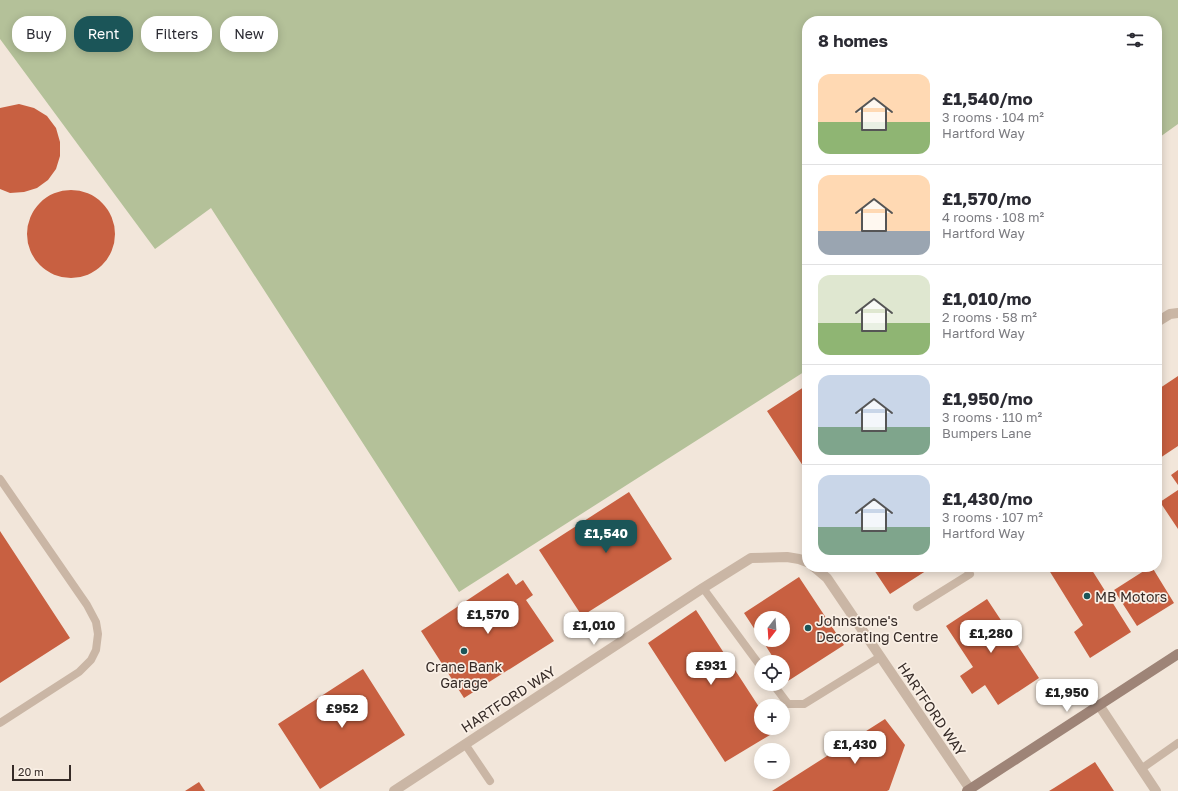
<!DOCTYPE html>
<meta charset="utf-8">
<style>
:root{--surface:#fff;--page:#f2f2f3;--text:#2b2b33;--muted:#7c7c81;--line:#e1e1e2;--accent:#1b5558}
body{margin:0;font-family:"Golos Text",sans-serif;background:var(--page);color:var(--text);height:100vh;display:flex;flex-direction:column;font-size:15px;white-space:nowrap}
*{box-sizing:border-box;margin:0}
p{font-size:13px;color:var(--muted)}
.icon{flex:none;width:22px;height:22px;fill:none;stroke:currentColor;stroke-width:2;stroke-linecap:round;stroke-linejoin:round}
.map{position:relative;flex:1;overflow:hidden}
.side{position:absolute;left:802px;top:16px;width:360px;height:556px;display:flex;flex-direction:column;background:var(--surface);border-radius:16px;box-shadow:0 2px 10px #0003}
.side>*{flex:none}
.banner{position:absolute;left:12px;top:16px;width:380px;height:36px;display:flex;gap:8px}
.needle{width:26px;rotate:197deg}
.fabs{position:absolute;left:754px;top:611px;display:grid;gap:8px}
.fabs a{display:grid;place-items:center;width:36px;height:36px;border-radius:50%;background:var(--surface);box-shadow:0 2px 10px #0003;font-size:20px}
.scale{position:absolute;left:12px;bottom:10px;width:59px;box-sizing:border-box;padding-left:4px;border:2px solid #362b27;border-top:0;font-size:11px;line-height:14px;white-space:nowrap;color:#362b27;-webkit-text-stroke:3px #faf0e6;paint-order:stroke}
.price{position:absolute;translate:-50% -34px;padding:0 9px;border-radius:8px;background:#fff;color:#222;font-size:13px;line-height:26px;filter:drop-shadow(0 1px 2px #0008)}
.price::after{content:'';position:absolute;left:50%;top:24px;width:12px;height:9px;margin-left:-6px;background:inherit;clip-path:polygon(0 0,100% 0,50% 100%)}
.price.active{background:var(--accent);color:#fff}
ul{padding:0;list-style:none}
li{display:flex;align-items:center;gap:12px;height:100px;padding:0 16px}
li+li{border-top:1px solid var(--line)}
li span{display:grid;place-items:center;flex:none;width:112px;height:80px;border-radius:12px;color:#555}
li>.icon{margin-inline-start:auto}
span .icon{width:48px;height:48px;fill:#fffc;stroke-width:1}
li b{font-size:17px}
h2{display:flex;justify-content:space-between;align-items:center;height:48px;padding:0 16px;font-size:17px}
.tag{padding:0 14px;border-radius:16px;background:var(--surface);box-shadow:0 2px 10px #0003;font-size:14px;line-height:36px}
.tag.active{background:var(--accent);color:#fff}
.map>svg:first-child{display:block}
</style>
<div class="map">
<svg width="1178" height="791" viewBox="0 0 1178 791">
<rect width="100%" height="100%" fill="#f2e6da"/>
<path fill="#b4c199" d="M0 0H1178V124L1157 139V21H807V370L459 592 211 208 155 249 0 39Z"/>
<path fill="#c86041" d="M19 104 34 108 47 116 56 128 60 142V156L56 169 48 180 37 188 24 192 10 193 0 189V108Z
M27 234a44 44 0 1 1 88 0a44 44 0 1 1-88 0Z
M1157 224 1162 232 1157 235Z
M1178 376V446L1157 460V390Z
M807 385V472L767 411Z
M1178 470V485L1171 475Z
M1178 490V529L1160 502Z
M629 492 672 559 582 616 539 550Z
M0 531 70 638 0 683Z
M872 567H932L890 594Z
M1047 567H1090L1131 632 1090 658 1074 632 1083 625Z
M1150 567H1152L1174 603 1137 626 1114 590Z
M508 573 516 585 523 580 533 595 526 600 554 641 464 698 421 631Z
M799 577 844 645 788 681 783 673V662H776L762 640H783V618H761V639L744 613Z
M987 599 1039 678 998 705 985 685 972 694 960 676 973 667 946 626Z
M696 610 761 710V728H773L775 732 725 762 648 643Z
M363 669 405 735 320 789 278 724Z
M885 719 905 745 889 790 887 791H772Z
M1095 762 1114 791H1049L1054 788Z
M199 782 205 791H185Z"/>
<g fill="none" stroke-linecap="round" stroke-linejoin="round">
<path stroke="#cab6a5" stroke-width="8" d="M0 479 87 605 96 622 98 634 96 650 91 660 79 672 0 723
M703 588 761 667
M917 607 970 574 966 567
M773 684 788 704H804L880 657
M465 744 490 781
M1141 769 1178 743"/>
<path stroke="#cab6a5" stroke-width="10" d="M1157 322 1170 314 1178 313
M814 567 827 578 970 789
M1099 705 1156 791
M394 791 703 588 751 558 787 557 799 559 807 562"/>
<path stroke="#9e8477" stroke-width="10" d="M967 791 1178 654"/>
</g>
<g fill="#1b5558" stroke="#faf0e6" stroke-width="1.5">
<circle cx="1087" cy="596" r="4"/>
<circle cx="808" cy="628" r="4"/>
<circle cx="464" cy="651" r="4"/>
</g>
<g text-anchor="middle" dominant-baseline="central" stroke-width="3.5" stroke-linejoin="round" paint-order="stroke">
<g font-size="14" fill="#362b27" stroke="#faf0e6" text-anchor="start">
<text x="1095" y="596">MB Motors</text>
<text x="816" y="620">Johnstone's<tspan x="816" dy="16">Decorating Centre</tspan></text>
<text x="464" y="666" text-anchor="middle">Crane Bank<tspan x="464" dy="16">Garage</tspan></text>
</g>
<g font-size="14" fill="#362b27" stroke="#faf0e6">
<text transform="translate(508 699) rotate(-33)">HARTFORD WAY</text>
<text transform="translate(932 709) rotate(56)">HARTFORD WAY</text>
</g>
</g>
</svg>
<div class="fabs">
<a><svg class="needle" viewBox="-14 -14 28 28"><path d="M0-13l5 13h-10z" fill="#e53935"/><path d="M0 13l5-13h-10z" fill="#7c7c81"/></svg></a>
<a><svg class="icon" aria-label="locate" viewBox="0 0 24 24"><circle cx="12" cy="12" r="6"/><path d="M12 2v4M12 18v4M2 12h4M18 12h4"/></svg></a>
<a>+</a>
<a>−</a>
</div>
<div class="scale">20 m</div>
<b class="price active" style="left:606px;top:554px">£1,540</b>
<b class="price" style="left:488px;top:635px">£1,570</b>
<b class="price" style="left:594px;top:646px">£1,010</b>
<b class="price" style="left:991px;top:654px">£1,280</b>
<b class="price" style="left:711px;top:686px">£931</b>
<b class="price" style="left:1067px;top:713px">£1,950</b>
<b class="price" style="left:342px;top:729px">£952</b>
<b class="price" style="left:855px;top:765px">£1,430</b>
<div class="banner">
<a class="tag">Buy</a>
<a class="tag active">Rent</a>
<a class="tag">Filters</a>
<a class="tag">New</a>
</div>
<section class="side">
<h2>8 homes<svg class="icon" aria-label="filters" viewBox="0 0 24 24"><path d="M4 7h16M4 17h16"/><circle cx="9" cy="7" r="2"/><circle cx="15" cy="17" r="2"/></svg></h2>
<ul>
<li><span style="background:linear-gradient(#ffd9b3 60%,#8fb573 0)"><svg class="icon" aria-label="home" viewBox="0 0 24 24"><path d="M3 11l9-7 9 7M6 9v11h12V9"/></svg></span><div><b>£1,540/mo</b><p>3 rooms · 104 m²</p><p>Hartford Way</p></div></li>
<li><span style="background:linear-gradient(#ffd9b3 70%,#9aa5b1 0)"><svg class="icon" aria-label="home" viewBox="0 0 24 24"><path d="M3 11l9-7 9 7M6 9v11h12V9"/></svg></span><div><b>£1,570/mo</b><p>4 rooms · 108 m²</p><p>Hartford Way</p></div></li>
<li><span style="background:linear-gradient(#dfe7d0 60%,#8fb573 0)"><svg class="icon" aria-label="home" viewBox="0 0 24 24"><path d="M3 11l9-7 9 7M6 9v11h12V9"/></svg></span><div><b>£1,010/mo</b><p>2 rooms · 58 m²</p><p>Hartford Way</p></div></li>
<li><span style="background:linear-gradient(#c9d6e8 65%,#7fa58c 0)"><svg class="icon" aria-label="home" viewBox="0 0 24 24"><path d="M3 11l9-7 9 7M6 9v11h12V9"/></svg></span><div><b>£1,950/mo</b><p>3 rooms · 110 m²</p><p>Bumpers Lane</p></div></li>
<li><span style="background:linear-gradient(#c9d6e8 65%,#7fa58c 0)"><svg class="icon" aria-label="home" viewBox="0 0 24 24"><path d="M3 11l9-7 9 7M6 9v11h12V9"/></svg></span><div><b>£1,430/mo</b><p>3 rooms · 107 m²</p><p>Hartford Way</p></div></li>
</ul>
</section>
</div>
